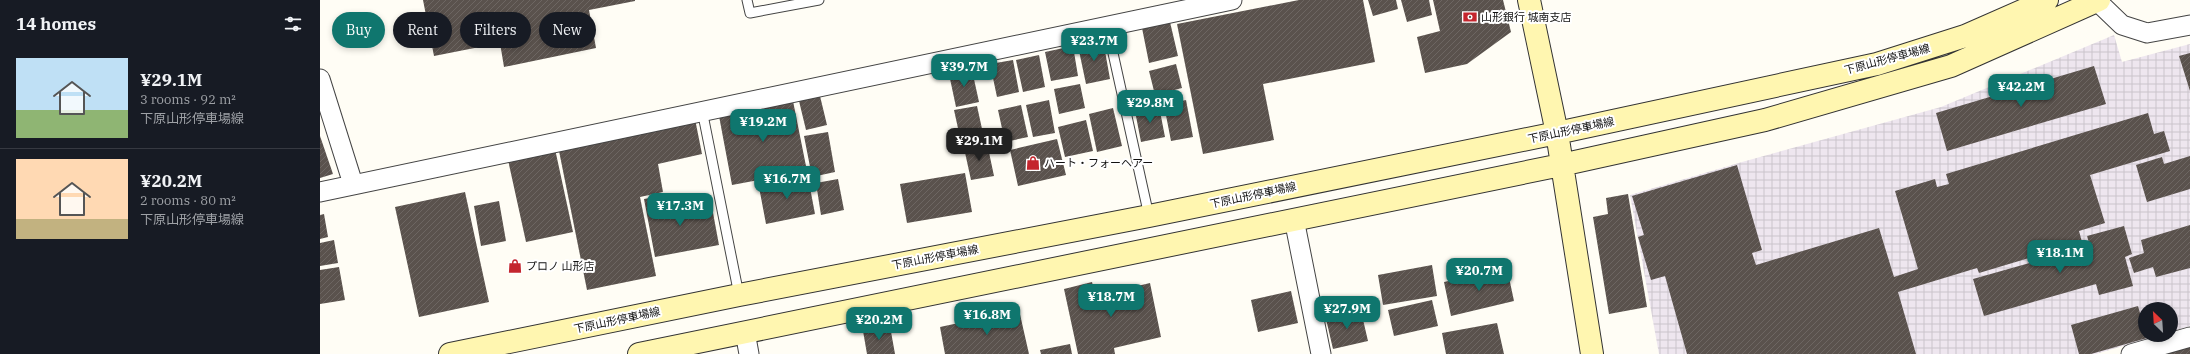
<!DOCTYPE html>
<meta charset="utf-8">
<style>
:root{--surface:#171b24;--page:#20242c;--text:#f1f3f6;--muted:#9ea1a6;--line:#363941;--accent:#0f766e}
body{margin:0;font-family:"IBM Plex Serif","Noto Sans JP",serif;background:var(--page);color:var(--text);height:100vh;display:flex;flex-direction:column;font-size:15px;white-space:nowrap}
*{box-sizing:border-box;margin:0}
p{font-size:13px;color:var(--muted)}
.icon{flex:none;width:22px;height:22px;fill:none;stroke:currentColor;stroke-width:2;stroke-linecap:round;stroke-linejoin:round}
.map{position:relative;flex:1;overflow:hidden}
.panel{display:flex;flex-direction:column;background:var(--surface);width:320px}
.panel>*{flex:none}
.banner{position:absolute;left:12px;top:12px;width:380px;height:36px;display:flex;gap:8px}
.needle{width:26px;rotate:335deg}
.fabs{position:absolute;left:1818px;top:302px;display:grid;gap:8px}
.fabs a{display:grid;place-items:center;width:40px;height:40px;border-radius:50%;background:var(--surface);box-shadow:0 2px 6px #0003;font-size:20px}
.price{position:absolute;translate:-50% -34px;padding:0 9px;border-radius:8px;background:var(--accent);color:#fff;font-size:13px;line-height:26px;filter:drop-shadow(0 1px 2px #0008)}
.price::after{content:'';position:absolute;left:50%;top:24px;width:12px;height:9px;margin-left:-6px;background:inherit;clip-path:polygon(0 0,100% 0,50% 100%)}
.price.on{background:#222;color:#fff}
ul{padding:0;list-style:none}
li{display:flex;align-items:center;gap:12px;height:100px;padding:0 16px}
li+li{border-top:1px solid var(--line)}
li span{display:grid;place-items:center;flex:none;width:112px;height:80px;border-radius:0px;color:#555}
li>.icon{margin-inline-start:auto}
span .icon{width:48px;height:48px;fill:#fffc;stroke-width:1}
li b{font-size:17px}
h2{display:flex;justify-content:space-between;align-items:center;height:48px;padding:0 16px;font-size:17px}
.tag{padding:0 14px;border-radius:18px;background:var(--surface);box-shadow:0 2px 6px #0003;font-size:14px;line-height:36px}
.tag.on{background:var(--accent);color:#fff}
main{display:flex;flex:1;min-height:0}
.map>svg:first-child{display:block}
</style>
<main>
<section class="panel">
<h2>14 homes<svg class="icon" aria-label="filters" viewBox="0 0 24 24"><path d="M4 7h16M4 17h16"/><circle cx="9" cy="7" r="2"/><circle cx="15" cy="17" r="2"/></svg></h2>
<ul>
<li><span style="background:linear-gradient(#bfe0f5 65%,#8fb573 0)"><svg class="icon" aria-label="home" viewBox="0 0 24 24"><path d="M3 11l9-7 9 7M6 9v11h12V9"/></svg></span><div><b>¥29.1M</b><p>3 rooms · 92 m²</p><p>下原山形停車場線</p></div></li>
<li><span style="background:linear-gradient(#ffd9b3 75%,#c2b280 0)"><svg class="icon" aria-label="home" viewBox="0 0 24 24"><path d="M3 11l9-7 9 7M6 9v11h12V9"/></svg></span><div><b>¥20.2M</b><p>2 rooms · 80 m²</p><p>下原山形停車場線</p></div></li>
</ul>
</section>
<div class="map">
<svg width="1870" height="354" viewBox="0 0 1870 354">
<defs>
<pattern id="industrial-grid" width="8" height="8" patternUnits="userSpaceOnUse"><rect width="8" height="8" fill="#eee6ef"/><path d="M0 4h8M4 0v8" fill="none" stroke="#cbc4cc"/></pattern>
<pattern id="building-hatch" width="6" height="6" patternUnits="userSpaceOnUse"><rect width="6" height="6" fill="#5a524d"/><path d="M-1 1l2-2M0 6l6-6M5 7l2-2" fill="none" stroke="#6d6662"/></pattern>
</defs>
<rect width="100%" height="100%" fill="#fffdf5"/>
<path fill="url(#industrial-grid)" d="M1794 35 1802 62 1870 44V326L1851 332V309H1825V335H1840L1776 354H1339L1310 195 1422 162 1621 107Z"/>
<path fill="url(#building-hatch)" d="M103 0H315V1L269 10 276 48 184 67 180 43 114 56Z
M979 0H1043L1055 62 943 84 954 140 883 154 857 24Z
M1048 0H1076L1078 9 1053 16Z
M1081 0H1109L1112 15 1087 22Z
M1113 0H1183L1191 32 1147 64 1105 73 1097 37 1120 31Z
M850 22 858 56 829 63 822 28Z
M783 40 790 79 766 84 758 46Z
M753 46 758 76 731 81 725 52Z
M1870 53V91L1859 56Z
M719 55 725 87 703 92 696 60Z
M693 60 699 92 677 97 670 64Z
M856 64 862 88 835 95 829 71Z
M1774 66 1786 104 1627 151 1616 113Z
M652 70 659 102 636 107 629 74Z
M760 84 765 108 739 114 734 89Z
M500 96 507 125 486 130 479 101Z
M729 100 735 133 713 137 706 105Z
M866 100 873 137 851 141 844 105Z
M473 101 487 171 412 185 399 116Z
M701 105 708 137 685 142 678 110Z
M657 106 664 138 641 142 634 110Z
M839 106 845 137 821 142 815 111Z
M793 108 802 146 777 152 769 114Z
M1828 113 1834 134 1844 131 1850 151 1770 175 1785 223 1759 231 1762 242 1659 273 1657 268 1578 292 1596 354H1367L1345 276 1331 280 1318 237 1324 235 1312 196 1417 165 1442 250 1432 253 1436 265 1559 228 1574 277 1598 269 1575 191 1615 179 1617 187 1629 184 1626 174Z
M375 119 382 154 338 164 343 192 320 197 336 276 267 290 238 146Z
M766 120 773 151 745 157 738 127Z
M508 132 515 172 492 177 484 136Z
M0 136 13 174 0 178Z
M737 139 746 175 698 186 690 150Z
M667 143 674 176 651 180 644 148Z
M235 149 253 232 206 242 188 160Z
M1870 156V189L1827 202 1816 165 1842 157 1844 164Z
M645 173 652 212 587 223 580 184Z
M488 177 495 214 446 224 439 187Z
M518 179 524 210 501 215 496 183Z
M145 192 169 302 99 317 75 207Z
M1308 194 1327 307 1289 314 1273 217 1288 214 1286 198Z
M347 195 349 209 391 202 399 245 335 257 324 199Z
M179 201 186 241 161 246 154 206Z
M4 214 8 237 0 239V215Z
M1870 225V268L1836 277 1833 267 1814 273 1809 258 1824 253 1821 240Z
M1804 226 1812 254 1805 257 1813 286 1779 295 1776 284 1664 316 1653 279 1770 246 1767 236Z
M14 240 18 263 0 266V243Z
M1112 265 1117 296 1063 305 1058 275Z
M19 267 25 300 0 304V270Z
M1187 268 1194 301 1131 316 1124 282Z
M772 282 776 296 830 283 841 337 794 348 795 354H758L744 289Z
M971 291 978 323 938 332 931 300Z
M1112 300 1118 326 1074 336 1068 310Z
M1818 306 1827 338 1771 354H1759L1751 325Z
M699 310 709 354H625L620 327Z
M1041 311 1048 341 1013 349 1006 319Z
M1177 323 1184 354H1126L1122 333Z
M570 326 575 354H547L543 331Z
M750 344 752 354H721L720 350Z
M1870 345V354H1846L1845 352Z"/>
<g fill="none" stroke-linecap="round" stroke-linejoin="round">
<defs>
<path id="lane" d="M427 0 430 13 499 0
M787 26 829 216
M382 110 419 295"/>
<path id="street" d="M1777 1 1802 25 1827 33 1870 25
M0 79 33 184
M0 192 912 0
M974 219 1001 354
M425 332 429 354
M1811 354 1870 337"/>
<path id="secondary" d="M1209 0 1237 133 1272 354
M130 354 419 295 829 216 1237 133 1557 64 1645 36 1727 0
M319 354 1241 165 1445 120 1631 66 1779 0"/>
</defs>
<use href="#lane" stroke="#444" stroke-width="11"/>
<use href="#street" stroke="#444" stroke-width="21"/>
<use href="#secondary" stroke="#333" stroke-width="24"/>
<use href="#lane" stroke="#fff" stroke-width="9"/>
<use href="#street" stroke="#fff" stroke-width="19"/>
<use href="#secondary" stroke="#fff6b0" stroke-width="22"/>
</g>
<defs>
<symbol id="bank-bare" viewBox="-9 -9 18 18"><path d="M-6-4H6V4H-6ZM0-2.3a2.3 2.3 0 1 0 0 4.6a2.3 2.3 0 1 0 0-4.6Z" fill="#c4262e" stroke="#fff" stroke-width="2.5" paint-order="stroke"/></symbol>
<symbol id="shop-bare" viewBox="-9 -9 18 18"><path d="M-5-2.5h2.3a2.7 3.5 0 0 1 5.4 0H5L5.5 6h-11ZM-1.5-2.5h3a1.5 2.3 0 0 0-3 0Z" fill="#c4262e" stroke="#fff" stroke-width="2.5" paint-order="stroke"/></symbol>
</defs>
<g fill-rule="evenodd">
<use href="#bank-bare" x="1140" y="7" width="20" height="20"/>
<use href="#shop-bare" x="703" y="153" width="20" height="20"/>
<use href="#shop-bare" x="185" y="256" width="20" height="20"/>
</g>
<g text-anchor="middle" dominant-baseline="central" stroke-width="4" stroke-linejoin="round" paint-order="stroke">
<g font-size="11" fill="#111" stroke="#fff" text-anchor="start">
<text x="1161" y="17">山形銀行 城南支店</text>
<text x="724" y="163">ハート・フォーヘアー</text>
<text x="206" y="266">プロノ 山形店</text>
</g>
<g font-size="11" fill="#111" stroke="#fff">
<text transform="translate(1567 59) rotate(-15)">下原山形停車場線</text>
<text transform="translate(1251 130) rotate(-12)">下原山形停車場線</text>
<text transform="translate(933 195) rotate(-12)">下原山形停車場線</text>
<text transform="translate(615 257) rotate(-11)">下原山形停車場線</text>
<text transform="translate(297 320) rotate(-12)">下原山形停車場線</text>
</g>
</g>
</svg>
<div class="fabs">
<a><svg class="needle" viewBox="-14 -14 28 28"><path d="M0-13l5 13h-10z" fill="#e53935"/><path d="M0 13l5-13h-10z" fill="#9ea1a6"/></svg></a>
</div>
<b class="price" style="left:774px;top:62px">¥23.7M</b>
<b class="price" style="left:644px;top:88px">¥39.7M</b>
<b class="price" style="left:1701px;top:108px">¥42.2M</b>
<b class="price" style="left:830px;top:124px">¥29.8M</b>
<b class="price" style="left:443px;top:143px">¥19.2M</b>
<b class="price on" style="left:659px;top:162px">¥29.1M</b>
<b class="price" style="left:467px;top:200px">¥16.7M</b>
<b class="price" style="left:360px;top:227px">¥17.3M</b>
<b class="price" style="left:1740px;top:274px">¥18.1M</b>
<b class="price" style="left:1159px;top:292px">¥20.7M</b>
<b class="price" style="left:791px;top:318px">¥18.7M</b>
<b class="price" style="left:1027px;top:330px">¥27.9M</b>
<b class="price" style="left:667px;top:336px">¥16.8M</b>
<b class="price" style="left:559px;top:341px">¥20.2M</b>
<div class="banner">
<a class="tag on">Buy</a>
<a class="tag">Rent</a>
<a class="tag">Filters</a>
<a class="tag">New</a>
</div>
</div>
</main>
